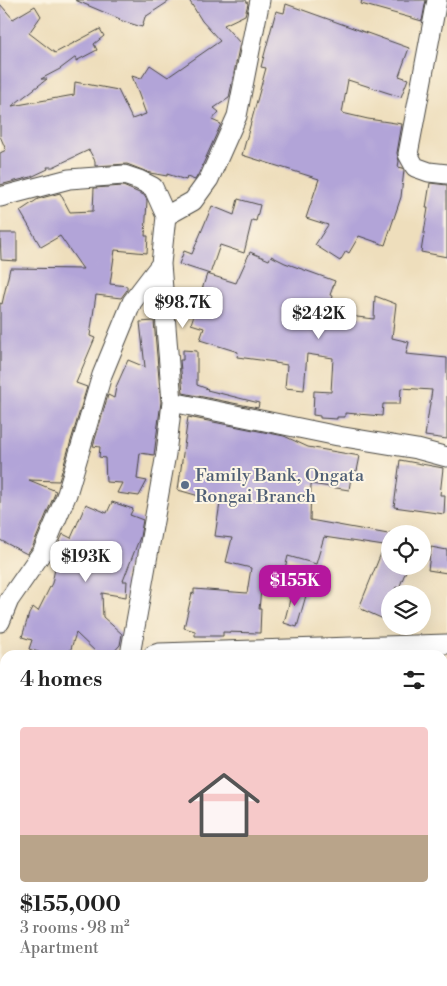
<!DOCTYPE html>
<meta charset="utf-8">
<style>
:root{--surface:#fff;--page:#f2f2f2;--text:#222;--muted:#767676;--accent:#b5179e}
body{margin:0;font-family:"Libre Bodoni",serif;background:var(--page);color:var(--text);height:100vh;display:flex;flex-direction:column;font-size:19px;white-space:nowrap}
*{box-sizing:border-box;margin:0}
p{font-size:16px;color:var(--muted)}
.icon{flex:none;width:28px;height:28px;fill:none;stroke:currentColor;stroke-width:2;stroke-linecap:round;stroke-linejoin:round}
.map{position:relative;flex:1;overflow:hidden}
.side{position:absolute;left:0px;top:650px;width:448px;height:336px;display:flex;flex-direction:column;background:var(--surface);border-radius:15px 15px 0 0;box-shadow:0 5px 20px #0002}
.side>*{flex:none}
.fabs{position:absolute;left:381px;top:525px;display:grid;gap:10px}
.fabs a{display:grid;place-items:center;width:50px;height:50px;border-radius:50%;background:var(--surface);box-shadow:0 5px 20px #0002;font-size:25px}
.price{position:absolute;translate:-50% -42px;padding:0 11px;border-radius:10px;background:#fff;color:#222;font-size:16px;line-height:32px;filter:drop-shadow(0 1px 2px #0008)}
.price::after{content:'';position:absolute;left:50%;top:30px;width:15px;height:11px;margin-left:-8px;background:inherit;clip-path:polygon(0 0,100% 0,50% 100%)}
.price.current{background:var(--accent);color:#fff}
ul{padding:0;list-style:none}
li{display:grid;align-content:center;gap:10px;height:265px;padding:0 20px}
li span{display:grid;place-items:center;height:155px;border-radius:5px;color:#555}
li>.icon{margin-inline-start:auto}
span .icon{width:90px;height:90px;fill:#fffc;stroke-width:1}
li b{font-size:21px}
h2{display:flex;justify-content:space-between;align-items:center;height:60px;padding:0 20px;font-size:21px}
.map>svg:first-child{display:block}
</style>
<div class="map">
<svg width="447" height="986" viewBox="0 0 447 986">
<rect width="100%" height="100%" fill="#fcf5e5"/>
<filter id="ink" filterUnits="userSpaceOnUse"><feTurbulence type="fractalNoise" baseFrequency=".02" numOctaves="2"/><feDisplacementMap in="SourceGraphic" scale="10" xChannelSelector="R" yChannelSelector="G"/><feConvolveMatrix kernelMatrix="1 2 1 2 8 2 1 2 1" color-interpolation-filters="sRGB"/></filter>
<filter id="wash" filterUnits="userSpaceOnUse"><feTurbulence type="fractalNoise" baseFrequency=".0096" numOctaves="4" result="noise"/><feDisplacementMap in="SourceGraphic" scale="20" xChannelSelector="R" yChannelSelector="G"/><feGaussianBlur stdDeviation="1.12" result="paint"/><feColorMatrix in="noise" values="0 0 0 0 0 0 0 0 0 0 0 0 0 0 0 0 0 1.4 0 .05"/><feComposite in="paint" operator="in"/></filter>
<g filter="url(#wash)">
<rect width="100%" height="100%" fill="#eedebc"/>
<g id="blocks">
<path fill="#b2a4d8" d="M75 0H171L145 17 142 27 119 20 120 19Z
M189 0H246L248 4 245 15 224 25 240 43 229 98 214 108 219 112 212 120 221 124 199 173 195 180 187 177 186 180 167 174V176L150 173 127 164 95 166V161L89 150 53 167H47L48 169 31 177 0 185V153L6 150 0 136V4L13 19 35 6 41 16 29 33 55 53 100 29 104 36 94 44 97 50 76 61V57L60 69 41 79H47L12 106 74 95 75 82 118 90 132 119 146 114 132 76 141 79 150 65 168 77 220 41 202 21Z
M362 0H426L422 21 361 4Z
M286 4 409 48 399 76 408 79 401 97 348 80 342 113 368 119 402 124 397 153 399 161 398 167 403 168 404 170 401 197 385 245 359 236 349 253 346 251 340 261 315 245 328 225 306 218 319 179 242 155 266 68 261 67 276 11 284 13Z
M430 183 447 185V257L421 252 428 208H426Z
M123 186 144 195 147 200 145 236H148L147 253 115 250 110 284 127 286V290L121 298 96 295 90 336 95 338 76 383 87 387 59 481 29 480 56 491 33 546 27 554 0 540V303L2 304 10 268 83 269 60 236 41 247 20 211 38 199 60 193 70 212 93 211 94 188Z
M238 199 260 205 256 221 252 220 244 253 220 245 210 274 179 264 184 251 192 254 212 206 234 215Z
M0 233H17V261L1 260Z
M250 252 269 260 271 256 285 263 335 281 330 295 333 296 332 300 357 317 374 319 375 296 396 304 392 338 409 342 406 354 447 358V439L425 436 432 390 401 388 400 404H383L382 416 345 413V417H337V419L320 418V416L313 415 314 391 331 392 333 358 307 354 304 390 285 388 287 365 275 363V362L237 357 238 352 200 340 204 328 191 324 207 274 236 283Z
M154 321 161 402 154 455 140 453 137 479 147 481 139 496 117 493 122 483 106 482 105 458 99 457 100 447 93 446 108 395 114 398 116 387 128 360 145 367 140 322Z
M183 350 197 351V385L208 389 207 390 259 403 258 408 183 393 180 360H183Z
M188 417 284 436 308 447 360 456 357 471H352L349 490 311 484 310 520 388 534 390 532V566H408L399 588 396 587 393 594H390V622L359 608 384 546 324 537 316 564 288 556 283 576 263 571 259 609H261L260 633 223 632V636H195V631L184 628 192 593 194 594V589L247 593 251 568 226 562 232 538 215 536 220 503 202 498 203 487 199 496 178 490Z
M400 460 443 468 440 495H445L444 514 394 507Z
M112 502 133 509 130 515 143 520 140 537 123 581H127L126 597 102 593 103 617 122 634 120 645 111 655H99L76 633 69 655H47L29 649 32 640 22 637 29 614 33 607 38 611 52 583 59 550 56 549 63 534 71 538 86 504 107 513Z
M431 547 447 550V573L428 570Z
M293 588 307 592 297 627 284 623Z"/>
</g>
</g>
<g filter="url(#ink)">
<use href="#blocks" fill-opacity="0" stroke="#484641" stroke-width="1"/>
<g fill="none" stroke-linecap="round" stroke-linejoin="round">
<defs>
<path id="service" d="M442 933 447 932"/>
<path id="minor" d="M437 0 408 154 415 167 429 172 447 174
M0 197 69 179 124 175 139 180 153 187 166 216 161 264 172 402 166 454 130 655
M166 216 193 201 209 179 237 116 260 0
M172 402 338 436 417 449 447 457
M0 622 9 600 43 551 67 494 102 375 132 302 161 264
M153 655 159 653 447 644
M0 697 1 702
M0 764 5 776
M442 788H447
M0 861H5"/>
</defs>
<use href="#service" stroke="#484641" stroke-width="11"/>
<use href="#minor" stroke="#484641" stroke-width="21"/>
<use href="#service" stroke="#fff" stroke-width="9"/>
<use href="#minor" stroke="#fff" stroke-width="19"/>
</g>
</g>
<circle fill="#5c6f8a" stroke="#fcf5e5" stroke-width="2" cx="185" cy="485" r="5"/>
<g text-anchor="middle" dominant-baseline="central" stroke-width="4" stroke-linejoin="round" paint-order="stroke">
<g font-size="18" fill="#4e5e75" stroke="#fcf5e5" text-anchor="start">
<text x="195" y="475">Family Bank, Ongata<tspan x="195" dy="21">Rongai Branch</tspan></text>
</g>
</g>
</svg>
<div class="fabs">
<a><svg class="icon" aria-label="locate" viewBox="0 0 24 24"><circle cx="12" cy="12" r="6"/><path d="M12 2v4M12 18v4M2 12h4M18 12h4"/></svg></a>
<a><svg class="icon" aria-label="layers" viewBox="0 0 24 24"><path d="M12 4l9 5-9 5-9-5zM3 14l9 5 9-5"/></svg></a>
</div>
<b class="price" style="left:183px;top:329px">$98.7K</b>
<b class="price" style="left:319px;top:340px">$242K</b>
<b class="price" style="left:86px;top:583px">$193K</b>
<b class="price current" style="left:295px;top:607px">$155K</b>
<section class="side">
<h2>4 homes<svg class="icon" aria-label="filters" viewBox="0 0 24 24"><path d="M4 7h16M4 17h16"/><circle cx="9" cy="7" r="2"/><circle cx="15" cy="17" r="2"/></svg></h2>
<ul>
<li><span style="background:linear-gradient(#f6c9c9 70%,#b9a48a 0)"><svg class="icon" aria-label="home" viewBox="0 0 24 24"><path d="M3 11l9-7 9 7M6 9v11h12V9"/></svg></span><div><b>$155,000</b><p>3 rooms · 98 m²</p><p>Apartment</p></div></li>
</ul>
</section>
</div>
